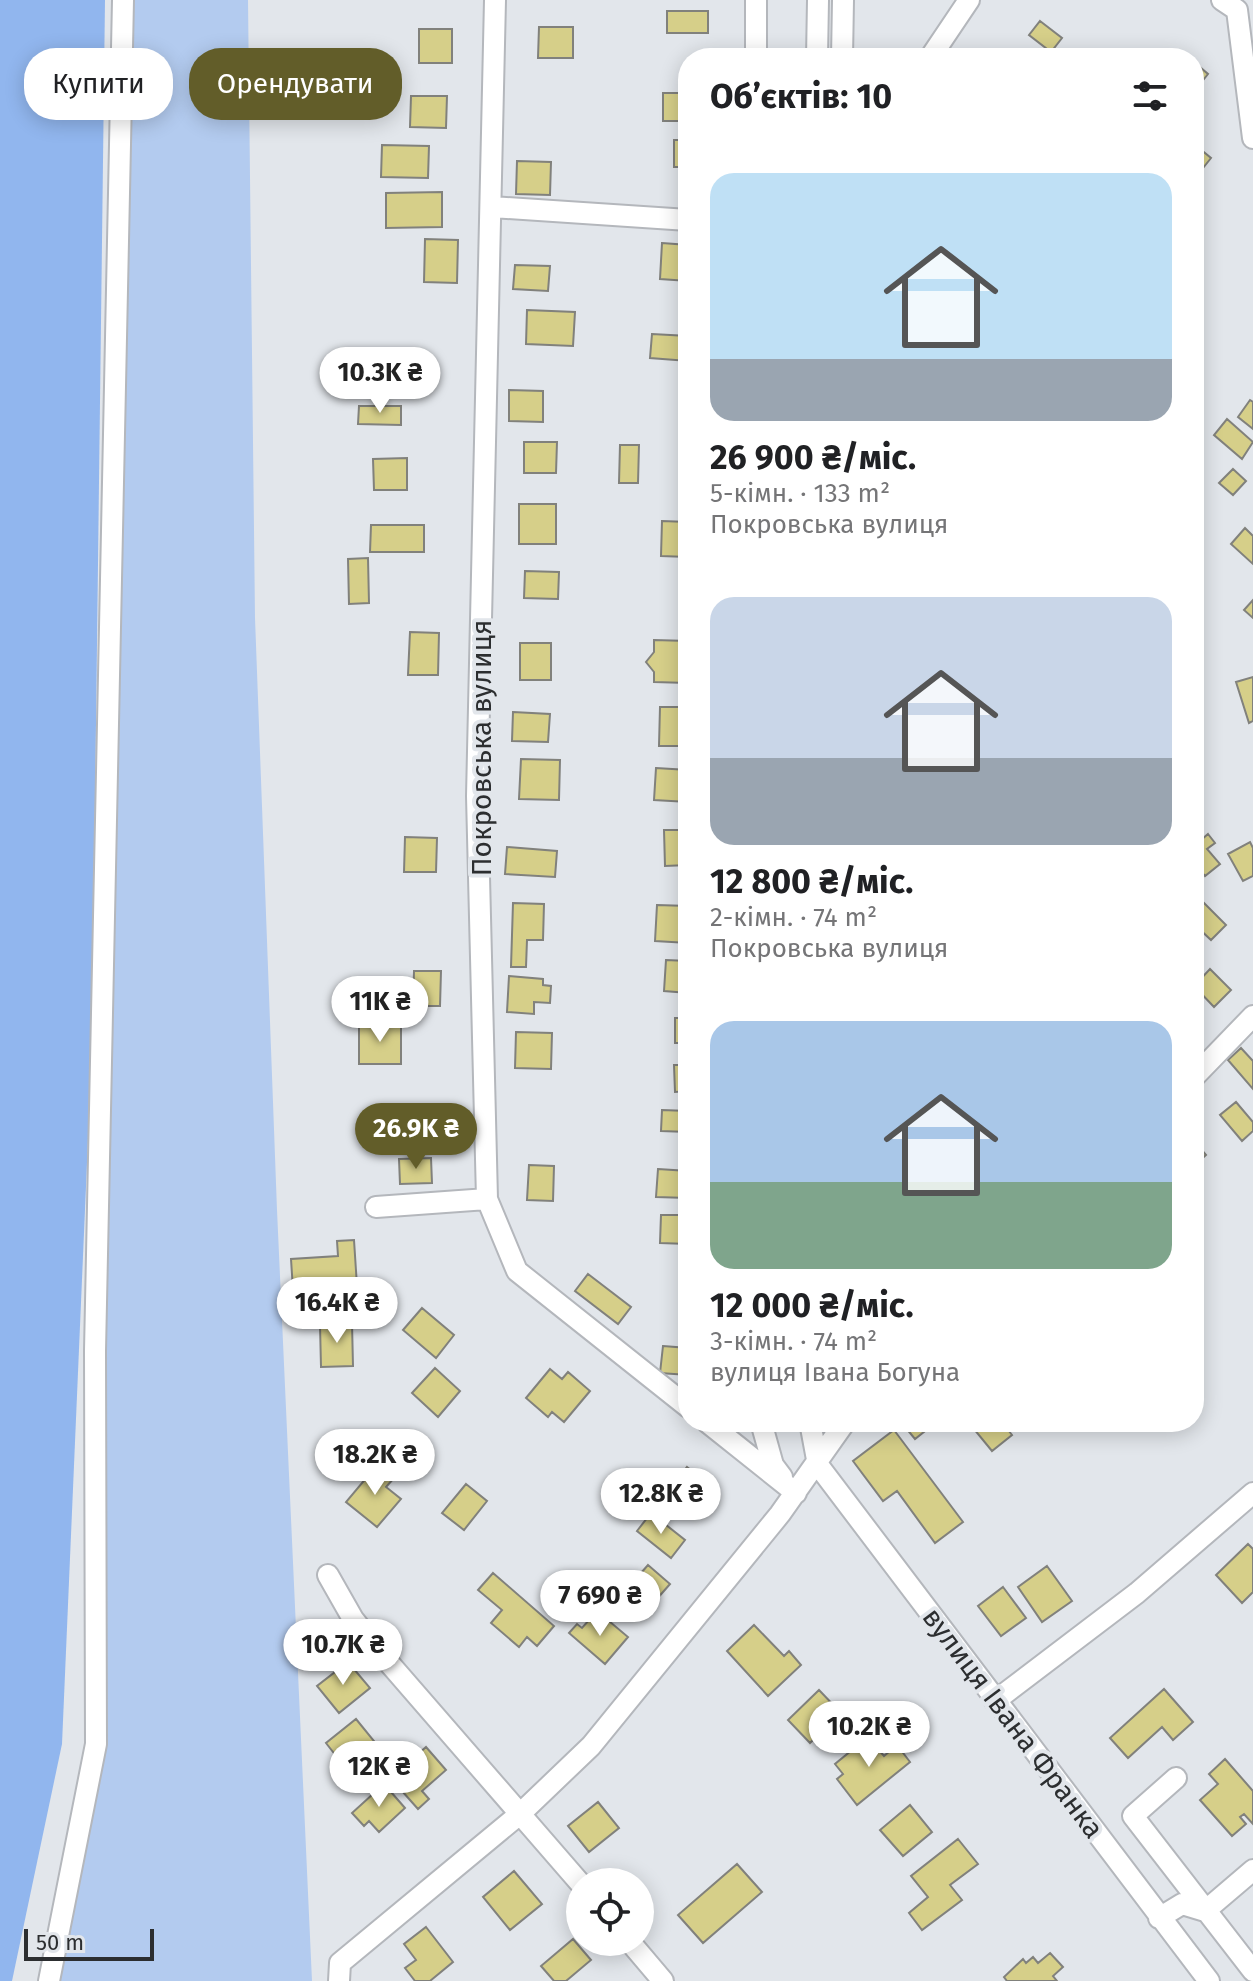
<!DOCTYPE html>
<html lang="uk">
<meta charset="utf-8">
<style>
:root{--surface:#fff;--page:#f6f6f6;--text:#202124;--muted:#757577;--accent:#625d29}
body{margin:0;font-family:"Fira Sans",sans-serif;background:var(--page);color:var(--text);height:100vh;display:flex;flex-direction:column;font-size:30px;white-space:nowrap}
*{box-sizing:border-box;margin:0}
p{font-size:26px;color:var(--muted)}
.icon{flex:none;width:44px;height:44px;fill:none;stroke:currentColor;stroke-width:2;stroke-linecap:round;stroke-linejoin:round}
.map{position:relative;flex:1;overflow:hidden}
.drawer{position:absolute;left:678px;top:48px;width:526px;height:1384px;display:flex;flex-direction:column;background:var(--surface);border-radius:32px;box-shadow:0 4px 20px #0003}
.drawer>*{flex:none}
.top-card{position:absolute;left:24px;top:48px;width:534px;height:72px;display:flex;gap:16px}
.tools{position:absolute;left:566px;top:1868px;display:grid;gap:16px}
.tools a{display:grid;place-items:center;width:88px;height:88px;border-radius:50%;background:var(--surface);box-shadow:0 4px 20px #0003;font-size:40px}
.scale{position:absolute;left:24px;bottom:20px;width:130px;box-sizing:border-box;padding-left:8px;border:4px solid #2c2e30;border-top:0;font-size:22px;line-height:28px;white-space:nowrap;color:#2c2e30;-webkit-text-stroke:6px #e2e6eb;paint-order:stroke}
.price{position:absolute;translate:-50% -68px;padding:0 18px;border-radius:28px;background:#fff;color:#222;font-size:26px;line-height:52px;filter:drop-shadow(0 2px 4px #0008)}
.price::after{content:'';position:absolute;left:50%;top:48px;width:24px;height:18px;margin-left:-12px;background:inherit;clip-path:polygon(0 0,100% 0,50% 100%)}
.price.on{background:var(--accent);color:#fff}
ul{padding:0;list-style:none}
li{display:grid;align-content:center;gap:16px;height:424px;padding:0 32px}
li span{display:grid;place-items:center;height:248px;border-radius:24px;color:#555}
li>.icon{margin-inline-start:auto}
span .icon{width:144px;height:144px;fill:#fffc;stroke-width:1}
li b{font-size:34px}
h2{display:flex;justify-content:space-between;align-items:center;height:96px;padding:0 32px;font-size:34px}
.pill{padding:0 28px;border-radius:32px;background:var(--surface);box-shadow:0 4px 20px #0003;font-size:28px;line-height:72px}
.pill.on{background:var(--accent);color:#fff}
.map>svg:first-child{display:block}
</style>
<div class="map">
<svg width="1253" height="1981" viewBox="0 0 1253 1981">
<rect width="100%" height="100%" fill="#e2e6eb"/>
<path fill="#b3cbef" d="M123 0H248L255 618 277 1210 312 1981H49L96 1744Z"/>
<path fill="#91b6ee" d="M0 0H105L92 1047 62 1744 12 1981H0Z"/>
<path fill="#d6cf89" stroke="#81817c" stroke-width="2" d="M667 11H708V33H667Z
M1040 21 1062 38 1051 52 1029 35Z
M539 27H573V58H538Z
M419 29H452V63H419Z
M1194 62 1208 74 1196 89 1194 87Z
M663 93H688V121H663Z
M411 96H447L446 128 410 127Z
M674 140H688V167H674Z
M1194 144 1211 158 1195 178H1194Z
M382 145 429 146 428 178 381 177Z
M517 161 551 162 550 195 516 194Z
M442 192V227L386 228V193Z
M425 239 458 240 457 283 424 282Z
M662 243 688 245V281L660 279Z
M515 265 550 266 548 291 513 289Z
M527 310 575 312 573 346 526 344Z
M652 334 688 336V361L650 358Z
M509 390 543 391V422L509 421Z
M1250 400 1253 402V429L1238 417Z
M359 406H401V425L358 424Z
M1227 419 1253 442 1242 459 1214 435Z
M524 442H557L556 473H524Z
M620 445H639L638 483H619Z
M407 458V490H374L373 459Z
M1233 469 1246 481 1233 495 1219 483Z
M519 504H556V544H519Z
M662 521 688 522V557L661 556Z
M371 525H424V552H370Z
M1245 528 1253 536V564L1231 544Z
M368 558 369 603 349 604 348 559Z
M525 571 559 572 558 599 524 598Z
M1253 600V618L1244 610Z
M410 632 439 633 438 675H408Z
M654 640 688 641V683L654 682V672L646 662 654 652Z
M520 643H551V680H520Z
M1253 677V721L1249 723 1236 682Z
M660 707H688V746H659Z
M513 712 550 714 548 742 512 741Z
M521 759 560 760 559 800 519 799Z
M656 768 688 770V802L654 800Z
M664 830H688V865L665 866Z
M1208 834 1215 843 1207 849 1220 864 1205 876 1194 863V846Z
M405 837 437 838 436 872H404Z
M1250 842 1253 848V876L1243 881 1228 854Z
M507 847 557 851 555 877 505 874Z
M1198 897 1226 925 1211 940 1194 924V901Z
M513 903 544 904 543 940H527L526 967H511Z
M657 905 688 906V943L655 941Z
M666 960 688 961V993L664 991Z
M1210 969 1231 990 1214 1007 1194 986Z
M414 971H441L440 1006H413Z
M509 976 543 979V985L551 986 550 1003 534 1002V1014L507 1012Z
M675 1018H688V1043H675Z
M359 1023H401V1064H359Z
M516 1032 552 1033 551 1069 515 1068Z
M1241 1048 1253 1061V1089L1228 1060Z
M674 1065H688V1091L675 1092Z
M1236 1102 1253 1122V1131L1242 1141 1220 1115Z
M387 1107 432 1109 431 1137 386 1135Z
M662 1110 688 1111V1132L661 1131Z
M1194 1141 1206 1155 1194 1166Z
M431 1158 432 1183 400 1184 399 1159Z
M529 1165 554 1166 553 1201 527 1200Z
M658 1169 688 1171V1198L656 1197Z
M661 1215H688V1244L660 1243Z
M354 1240 357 1286 293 1290 291 1259 338 1256 337 1241Z
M588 1274 631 1307 618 1324 575 1291Z
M422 1308 454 1335 436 1358 403 1330Z
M352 1323 353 1366 321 1367 320 1325Z
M663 1346 688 1348V1375L660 1373Z
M435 1368 460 1391 438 1417 412 1393Z
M550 1369 562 1379 568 1372 590 1391 564 1422 552 1412 548 1417 526 1398Z
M901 1422H947L948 1423 939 1430 934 1424 915 1439Z
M1002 1422 1012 1435 992 1451 969 1423Z
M894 1430 963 1522 935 1543 897 1491 883 1501 853 1461Z
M378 1464 394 1478 386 1487 401 1499 377 1527 346 1502Z
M687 1467 714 1488 694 1515 666 1494Z
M466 1484 487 1501 464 1530 442 1513Z
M651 1513 685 1540 671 1558 637 1531Z
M1248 1544 1253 1549V1592L1242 1603 1216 1575Z
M648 1565 670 1584 656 1600 634 1581Z
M1047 1566 1072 1601 1042 1622 1018 1587Z
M493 1573 554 1626 537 1646 527 1637 519 1647 491 1623 502 1610 478 1590Z
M1003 1587 1026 1618 1001 1636 978 1606Z
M603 1616 628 1637 605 1664 569 1633 577 1624 582 1628 590 1619 596 1624Z
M754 1625 784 1656 789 1651 801 1665 768 1696 727 1651Z
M348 1662 370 1688 339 1713 317 1686Z
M1164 1689 1193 1722 1173 1740 1162 1727 1128 1758 1110 1738Z
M819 1690 841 1713 810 1743 788 1720Z
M356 1719 374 1741 344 1766 326 1743Z
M868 1737 884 1756 897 1745 910 1762 857 1805 837 1779 843 1774 835 1764Z
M426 1747 446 1770 422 1791 429 1799 418 1809 402 1791 410 1784 399 1771Z
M1225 1759 1253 1791V1824L1244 1814 1240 1817 1246 1824 1232 1836 1200 1800 1218 1784 1209 1774Z
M384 1784 405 1808 379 1832 369 1821 364 1826 352 1813Z
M598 1802 619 1828 589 1852 568 1826Z
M910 1805 932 1832 903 1856 880 1830Z
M958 1839 978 1864 950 1885 962 1900 922 1930 909 1913 928 1897 911 1876Z
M737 1864 762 1892 703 1943 678 1915Z
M514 1871 542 1904 510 1930 483 1897Z
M426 1927 453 1962 430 1981H415L405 1968 416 1960 404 1944Z
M573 1939 591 1960 566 1981H554L541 1966Z
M1050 1953 1063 1967 1053 1976 1057 1981H1007L1004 1977 1023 1959 1026 1963 1033 1957 1038 1963Z"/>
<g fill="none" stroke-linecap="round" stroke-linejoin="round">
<defs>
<path id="minor" d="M495 0 477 796 487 1199 517 1271 688 1407
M1222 0 1237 10 1253 138
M756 58V0
M817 58 818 0
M842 58 843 0
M930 58 969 0
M492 207 688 220
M1194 1077 1253 1016
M376 1207 487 1199
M707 1422 796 1493
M761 1422 773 1465 782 1477
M810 1422 818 1465 1209 1981
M328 1575 353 1619 376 1648 580 1883
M995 1701 1137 1593 1253 1493
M1176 1778 1133 1816 1253 1971
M1159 1918 1182 1904 1205 1911 1253 1870
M630 1942 663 1981
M49 1981 96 1744 95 1351 123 0
M339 1981 340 1963 521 1813 591 1746 780 1514 845 1422"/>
</defs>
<use href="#minor" stroke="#b4b7bc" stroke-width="24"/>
<use href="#minor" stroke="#fff" stroke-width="20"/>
</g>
<g text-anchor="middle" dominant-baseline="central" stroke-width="8" stroke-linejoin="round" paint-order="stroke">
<g font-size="28" fill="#2c2e30" stroke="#e2e6eb">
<text transform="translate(481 748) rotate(-90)">Покровська вулиця</text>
<text transform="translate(1013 1723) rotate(53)">вулиця Івана Франка</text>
</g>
</g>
</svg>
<div class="tools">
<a><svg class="icon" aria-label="locate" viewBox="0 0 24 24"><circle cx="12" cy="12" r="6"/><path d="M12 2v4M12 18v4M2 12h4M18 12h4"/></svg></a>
</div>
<div class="scale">50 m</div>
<b class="price" style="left:380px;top:415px">10.3K ₴</b>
<b class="price" style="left:380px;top:1044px">11K ₴</b>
<b class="price on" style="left:416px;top:1171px">26.9K ₴</b>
<b class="price" style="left:337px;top:1345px">16.4K ₴</b>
<b class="price" style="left:375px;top:1497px">18.2K ₴</b>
<b class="price" style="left:661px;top:1536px">12.8K ₴</b>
<b class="price" style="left:600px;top:1638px">7 690 ₴</b>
<b class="price" style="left:343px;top:1687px">10.7K ₴</b>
<b class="price" style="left:869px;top:1769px">10.2K ₴</b>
<b class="price" style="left:379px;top:1809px">12K ₴</b>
<div class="top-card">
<a class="pill">Купити</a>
<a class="pill on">Орендувати</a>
</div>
<section class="drawer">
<h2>Об’єктів: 10<svg class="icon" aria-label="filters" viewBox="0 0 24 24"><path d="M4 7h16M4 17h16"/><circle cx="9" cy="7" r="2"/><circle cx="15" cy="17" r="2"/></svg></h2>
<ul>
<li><span style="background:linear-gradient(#bfe0f5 75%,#9aa5b1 0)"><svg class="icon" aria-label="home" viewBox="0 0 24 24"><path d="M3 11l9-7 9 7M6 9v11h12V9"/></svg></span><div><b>26 900 ₴/міс.</b><p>5-кімн. · 133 m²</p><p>Покровська вулиця</p></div></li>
<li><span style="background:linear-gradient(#c9d6e8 65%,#9aa5b1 0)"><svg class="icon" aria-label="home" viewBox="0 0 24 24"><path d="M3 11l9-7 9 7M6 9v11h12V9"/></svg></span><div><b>12 800 ₴/міс.</b><p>2-кімн. · 74 m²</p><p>Покровська вулиця</p></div></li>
<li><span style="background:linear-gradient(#a9c7e8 65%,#7fa58c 0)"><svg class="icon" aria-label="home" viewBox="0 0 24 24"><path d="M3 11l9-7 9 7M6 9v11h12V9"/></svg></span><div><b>12 000 ₴/міс.</b><p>3-кімн. · 74 m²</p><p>вулиця Івана Богуна</p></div></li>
</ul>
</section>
</div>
